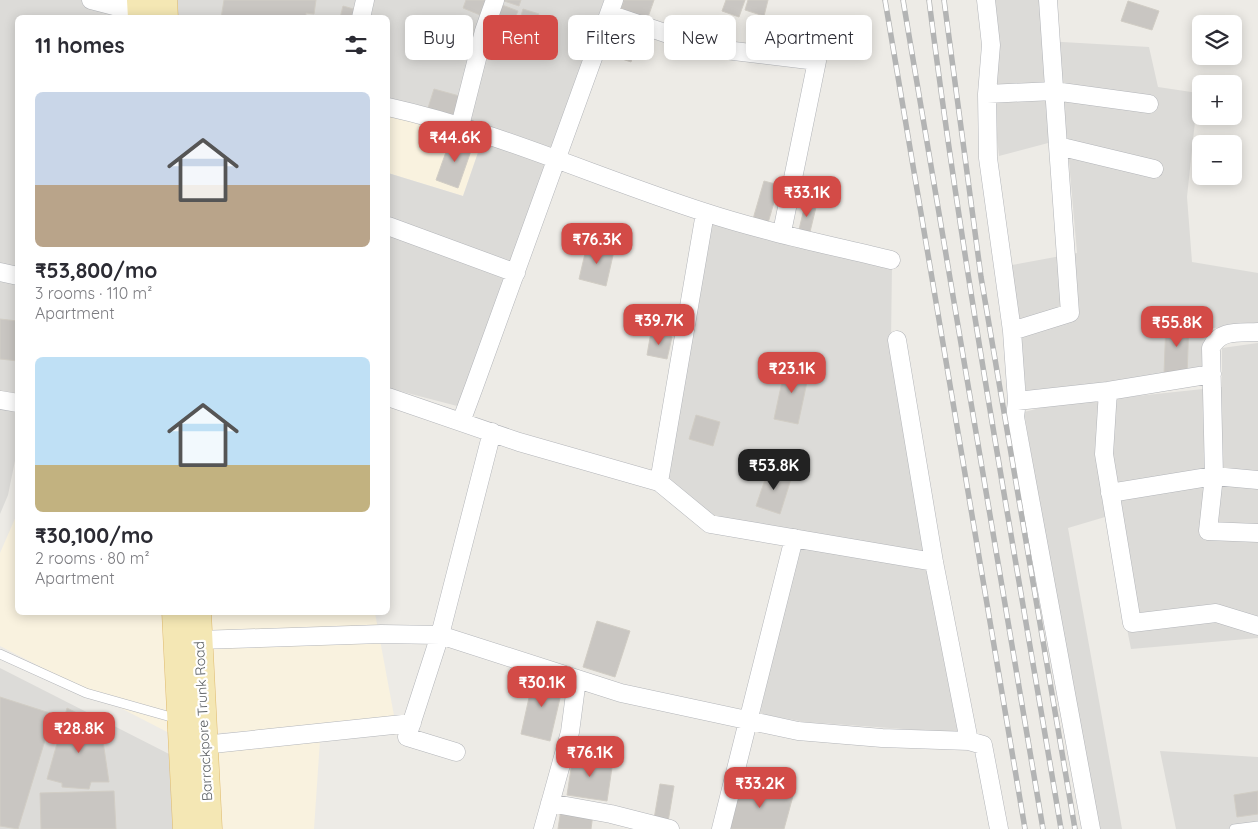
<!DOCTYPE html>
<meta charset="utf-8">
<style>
:root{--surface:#fff;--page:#f2f2f3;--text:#2b2b33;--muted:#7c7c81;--accent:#d34b47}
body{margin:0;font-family:Quicksand,sans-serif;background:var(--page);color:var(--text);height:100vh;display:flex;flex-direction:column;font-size:19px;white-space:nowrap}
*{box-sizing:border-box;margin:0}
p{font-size:16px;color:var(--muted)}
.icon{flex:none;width:28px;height:28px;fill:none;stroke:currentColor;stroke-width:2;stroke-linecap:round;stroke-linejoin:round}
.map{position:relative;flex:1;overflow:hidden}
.panel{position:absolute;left:15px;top:15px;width:375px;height:600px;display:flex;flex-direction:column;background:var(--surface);border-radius:8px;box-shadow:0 2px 12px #0003}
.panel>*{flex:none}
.guide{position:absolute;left:405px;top:15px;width:475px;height:45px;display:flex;gap:10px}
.fabs{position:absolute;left:1192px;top:15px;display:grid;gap:10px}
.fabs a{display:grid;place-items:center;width:50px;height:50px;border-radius:8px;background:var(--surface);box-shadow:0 2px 12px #0003;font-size:25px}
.price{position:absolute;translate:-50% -42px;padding:0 11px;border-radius:10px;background:var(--accent);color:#fff;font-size:16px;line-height:32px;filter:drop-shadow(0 1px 2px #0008)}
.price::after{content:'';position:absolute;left:50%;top:30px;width:15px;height:11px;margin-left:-8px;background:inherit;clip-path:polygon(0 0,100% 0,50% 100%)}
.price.active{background:#222;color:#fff}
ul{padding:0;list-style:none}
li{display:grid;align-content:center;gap:10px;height:265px;padding:0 20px}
li span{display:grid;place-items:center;height:155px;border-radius:8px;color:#555}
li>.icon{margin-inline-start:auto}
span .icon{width:90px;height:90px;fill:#fffc;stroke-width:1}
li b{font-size:21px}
h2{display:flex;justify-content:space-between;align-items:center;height:60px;padding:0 20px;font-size:21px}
.chip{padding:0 18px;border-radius:8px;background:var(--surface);box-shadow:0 2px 12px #0003;font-size:18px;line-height:45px}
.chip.active{background:var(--accent);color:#fff}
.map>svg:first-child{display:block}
</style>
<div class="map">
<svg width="1258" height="829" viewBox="0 0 1258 829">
<rect width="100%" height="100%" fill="#edebe6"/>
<path fill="#f9f2df" d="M388 111 482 141 463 196 388 173Z
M17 514 18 612 375 613 395 721 175 736 0 646V553Z
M320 740 314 829H196L191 753Z"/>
<path fill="#dcdbd8" d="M0 0H132L133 17 18 18V446L8 495 0 514Z
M153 0H604L551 149 388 101V18L153 17Z
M994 0H1041L1045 41 1149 47 1158 87 1198 93 1187 197 1192 262 1258 273V326L1212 328 1207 375 1026 392 1012 265 1077 253 1067 138 999 156 993 101Z
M482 141 546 161 461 407 388 388V173L463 196Z
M711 222 892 265 891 341 960 733 805 722 760 714 800 532 710 516 665 478Z
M1258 343V638L1131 649 1105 517 1068 528 1122 829H1095L1024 412 1052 405 1222 387V348Z
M0 668 175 757 179 829H0Z
M1160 751 1258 757V829H1176Z"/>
<path fill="#c9c6c2" stroke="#d1cdc5" d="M224 0H316L314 14 306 13V18H221Z
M466 0H486L485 17 463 8Z
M501 0H521L519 6Z
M624 0H654L646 23 619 14Z
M726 0H745L739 17 722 11Z
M748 0H768L764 16 745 10Z
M1128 1 1159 11 1152 30 1121 21Z
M497 3 518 11 511 28 490 20Z
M343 6 357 10 355 18H340Z
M523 9 539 14 531 41 515 36Z
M615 23 641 32 631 62 604 53Z
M434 89 463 97 457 117 428 108Z
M451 138 473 145 458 188 436 180Z
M764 181 779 185 768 223 753 219Z
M806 200 817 203 809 236 798 234Z
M587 245 614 251 606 286 579 279Z
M0 319 18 321V361L0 359Z
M1166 321 1189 322 1187 375 1164 374Z
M651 332 672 337 667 359 647 355Z
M786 363 810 368 798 424 774 419Z
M696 415 720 422 713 446 689 439Z
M769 468 792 476 780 514 756 506Z
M597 621 630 631 615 677 583 667Z
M534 675 564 681 550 741 521 734Z
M0 697 53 714 18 829 0 826Z
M67 708 87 718 103 741 109 782H91L89 789 62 787V783L47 779Z
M573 756 613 761 607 801 567 795Z
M740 783 793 796 784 829H729Z
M660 784 674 786 668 822 654 819Z
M114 791 116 829H41L40 793Z
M1258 791V814L1237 817 1234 795Z
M561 809 593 814 591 829H558Z"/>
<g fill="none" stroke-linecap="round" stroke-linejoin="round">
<defs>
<path id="lane" d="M0 654 86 693 178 719
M1234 829 1258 826"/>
<path id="street" d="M91 0 141 13
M986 0 991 45 987 94 988 158 1012 331 1017 401 1015 417 1091 829
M1048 0 1058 146 1154 169
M609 14 709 48 817 61 782 232
M361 18 365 0
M987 94 1054 91 1149 104
M388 107C496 131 598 178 704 212 765 232 829 245 891 260
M460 126 484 31 495 0
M388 226 516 273
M0 272 18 276
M1012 331 1070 313 1058 146
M1258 332C1239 333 1220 329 1211 348L1214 476 1208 531 1258 533
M1108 391 1104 454 1132 623 1216 613 1258 626
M388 397 519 442 659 482 710 524 934 562
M0 400 18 403
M1017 401 1108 391 1212 374
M461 422C513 282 562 141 614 0
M659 482 705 213
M1110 493 1214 476 1258 480
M199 640 381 634 440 635 621 693 798 731 882 738 969 741 934 562 897 340
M969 741 983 745 999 829
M194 746 412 723
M456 752 407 737 440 635 492 432
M550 803 611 814 670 829
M543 829 570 732 577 679
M721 829 794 538"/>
<path id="primary" d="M141 0 142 18
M163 0 164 18
M176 612 187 829
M197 612 208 829"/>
</defs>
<use href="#lane" stroke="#b3b5b9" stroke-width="10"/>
<use href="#street" stroke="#b3b5b9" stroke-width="19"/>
<use href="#primary" stroke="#dfba6d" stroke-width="29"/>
<use href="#lane" stroke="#fff" stroke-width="9"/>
<use href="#street" stroke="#fff" stroke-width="18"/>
<use href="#primary" stroke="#f4e7b4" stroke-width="28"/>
<defs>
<path id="rail" d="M885 0 1025 829
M903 0 1043 829
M929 0C964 278 1015 553 1061 829
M944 0 981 277 1075 829"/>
</defs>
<use href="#rail" stroke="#b3b4b4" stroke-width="5.5"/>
<use href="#rail" stroke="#fff" stroke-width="4" stroke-dasharray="11" stroke-linecap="butt"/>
</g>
<g text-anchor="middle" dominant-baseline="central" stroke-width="4.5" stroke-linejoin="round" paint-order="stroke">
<g font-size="14" fill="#5d6164" stroke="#fff">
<text transform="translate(203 721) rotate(-93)">Barrackpore Trunk Road</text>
</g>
</g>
</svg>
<div class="fabs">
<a><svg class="icon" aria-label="layers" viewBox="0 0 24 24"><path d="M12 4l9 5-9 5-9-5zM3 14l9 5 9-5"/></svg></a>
<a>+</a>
<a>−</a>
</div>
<b class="price" style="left:455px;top:163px">₹44.6K</b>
<b class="price" style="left:807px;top:218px">₹33.1K</b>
<b class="price" style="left:597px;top:265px">₹76.3K</b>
<b class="price" style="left:659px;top:346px">₹39.7K</b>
<b class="price" style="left:1177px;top:348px">₹55.8K</b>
<b class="price" style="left:792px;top:394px">₹23.1K</b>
<b class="price active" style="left:774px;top:491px">₹53.8K</b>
<b class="price" style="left:542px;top:708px">₹30.1K</b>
<b class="price" style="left:79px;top:754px">₹28.8K</b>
<b class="price" style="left:590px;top:778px">₹76.1K</b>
<b class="price" style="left:760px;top:809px">₹33.2K</b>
<div class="guide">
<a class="chip">Buy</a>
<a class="chip active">Rent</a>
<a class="chip">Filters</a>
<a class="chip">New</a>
<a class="chip">Apartment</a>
</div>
<section class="panel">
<h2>11 homes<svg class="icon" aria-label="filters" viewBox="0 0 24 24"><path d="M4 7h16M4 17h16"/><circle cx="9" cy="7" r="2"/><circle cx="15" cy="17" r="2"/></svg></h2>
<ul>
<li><span style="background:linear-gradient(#c9d6e8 60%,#b9a48a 0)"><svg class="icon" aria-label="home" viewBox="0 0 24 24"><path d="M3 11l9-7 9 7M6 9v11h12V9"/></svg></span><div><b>₹53,800/mo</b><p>3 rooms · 110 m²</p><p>Apartment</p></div></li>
<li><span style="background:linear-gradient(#bfe0f5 70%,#c2b280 0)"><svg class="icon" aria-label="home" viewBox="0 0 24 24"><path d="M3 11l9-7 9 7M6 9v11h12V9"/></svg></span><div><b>₹30,100/mo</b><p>2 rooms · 80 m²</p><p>Apartment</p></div></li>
</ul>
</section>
</div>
